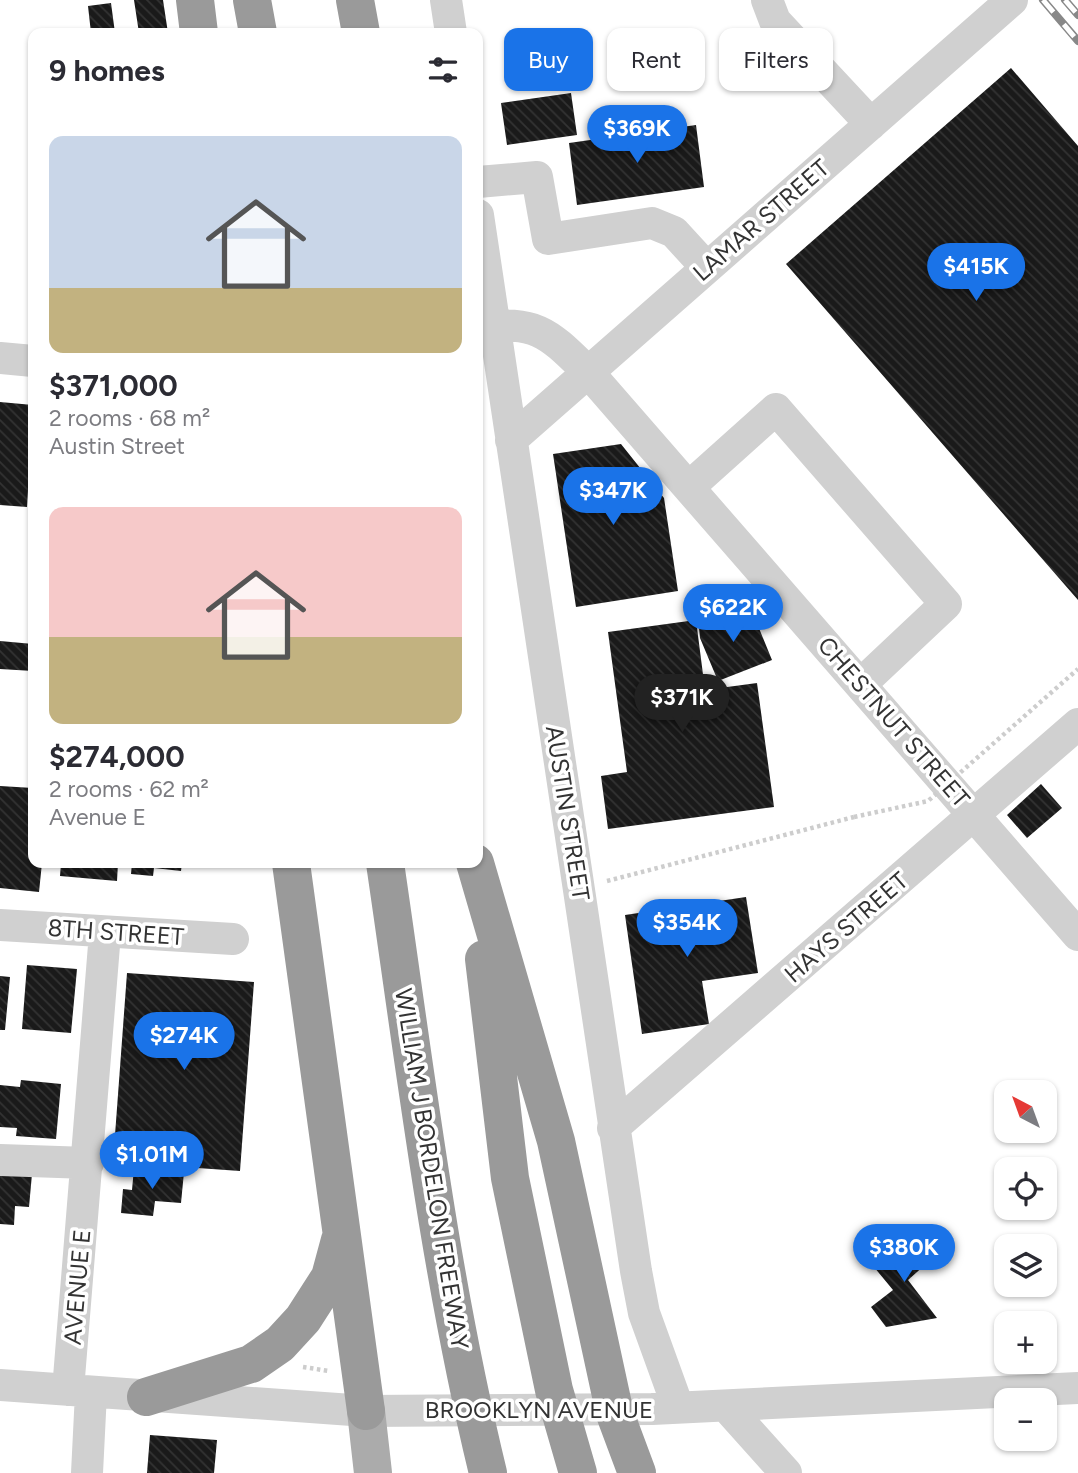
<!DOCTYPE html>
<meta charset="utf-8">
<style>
:root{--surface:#fff;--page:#f7f7f7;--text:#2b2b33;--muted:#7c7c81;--accent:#1a73e8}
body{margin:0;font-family:Figtree,sans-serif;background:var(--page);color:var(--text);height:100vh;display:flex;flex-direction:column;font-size:26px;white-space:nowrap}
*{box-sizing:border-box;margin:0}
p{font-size:23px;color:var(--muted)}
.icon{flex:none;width:38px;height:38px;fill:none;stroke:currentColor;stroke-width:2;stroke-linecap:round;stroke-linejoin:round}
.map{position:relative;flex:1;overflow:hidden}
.side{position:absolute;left:28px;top:28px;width:455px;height:840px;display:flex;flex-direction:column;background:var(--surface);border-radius:14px;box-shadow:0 2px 5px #0004}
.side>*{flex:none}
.hud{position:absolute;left:504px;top:28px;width:469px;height:63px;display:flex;gap:14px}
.needle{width:46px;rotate:319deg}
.fabs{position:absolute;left:994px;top:1080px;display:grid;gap:14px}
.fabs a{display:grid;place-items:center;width:63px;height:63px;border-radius:14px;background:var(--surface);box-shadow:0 2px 5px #0004;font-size:35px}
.price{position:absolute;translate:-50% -60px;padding:0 16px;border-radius:24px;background:var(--accent);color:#fff;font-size:23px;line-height:46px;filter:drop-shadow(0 2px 4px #0008)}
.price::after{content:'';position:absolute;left:50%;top:42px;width:21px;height:16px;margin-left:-10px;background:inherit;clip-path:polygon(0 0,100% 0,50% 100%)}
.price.active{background:#222;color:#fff}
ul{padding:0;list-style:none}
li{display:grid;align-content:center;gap:14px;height:371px;padding:0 21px}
li span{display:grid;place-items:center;height:217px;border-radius:14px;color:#555}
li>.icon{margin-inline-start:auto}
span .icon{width:126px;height:126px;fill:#fffc;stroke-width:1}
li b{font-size:30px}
h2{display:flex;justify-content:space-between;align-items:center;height:84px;padding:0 21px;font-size:30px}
.pill{padding:0 24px;border-radius:14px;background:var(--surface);box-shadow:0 2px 5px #0004;font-size:24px;line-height:63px}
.pill.active{background:var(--accent);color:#fff}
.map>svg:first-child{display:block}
</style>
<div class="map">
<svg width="1078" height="1473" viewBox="0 0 1078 1473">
<defs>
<pattern id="building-back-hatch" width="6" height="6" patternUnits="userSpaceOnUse" patternTransform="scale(1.75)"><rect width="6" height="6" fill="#1a1a1a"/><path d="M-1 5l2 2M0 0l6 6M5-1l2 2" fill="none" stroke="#333"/></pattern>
</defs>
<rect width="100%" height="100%" fill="#fff"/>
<path fill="url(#building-back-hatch)" d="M134 0H163L168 33H139Z
M111 3 115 33H91L88 6Z
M1011 68 1078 146V600L786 264Z
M571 93 577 135 507 145 501 103Z
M696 125 704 187 577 205 569 143Z
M0 402 33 405 27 507 0 505Z
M621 444 664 498 678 591 576 607 553 454Z
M742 612 743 620 754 616 772 660 718 681 700 638 698 618Z
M696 620 705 690 757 683 774 807 608 829 601 776 627 772 608 632Z
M0 641 33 644V671L0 669Z
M1041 784 1062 808 1027 838 1007 815Z
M0 786 33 788V863H42L39 892 0 888Z
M61 863H118L117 881 60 876Z
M132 863H182L181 871 154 868 153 876 131 874Z
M746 897 758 973 702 981 709 1024 642 1034 625 915Z
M27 965 77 969 71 1033 22 1029Z
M127 973 254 982 240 1171 113 1162Z
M0 976 10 977 5 1030H0Z
M21 1080 61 1084 56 1139 16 1136 17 1128 0 1127V1085L20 1087Z
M134 1168 184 1172 181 1203 155 1201 153 1216 121 1213 123 1189 132 1190Z
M0 1171 32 1174 29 1207 15 1206 14 1225 0 1224Z
M914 1232 935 1256 908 1280 937 1318 886 1327 871 1307 893 1290 874 1267Z
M150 1435 217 1440 214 1473H147Z"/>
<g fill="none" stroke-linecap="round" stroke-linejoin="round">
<path stroke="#cdcdcd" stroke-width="4.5" stroke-dasharray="3.5 3.5" stroke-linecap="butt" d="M607 881 854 817
M303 1367 329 1371"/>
<path stroke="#d0d0d0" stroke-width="32" d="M446 0 451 33
M767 0 775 21 871 124
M478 182 537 177 548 239 652 223 674 232 707 268
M478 215 636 1271 644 1313 678 1407
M478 327C538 321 547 332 588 372L1078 935
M0 358 33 361
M511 440 1012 0
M689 487 776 409 946 604 861 684
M0 925 233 939
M613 1128 1078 724
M0 1160 88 1163
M0 1385 366 1411 652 1409 1078 1388
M68 1390 105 933
M726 1406 786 1473
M87 1473 91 1393"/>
<path stroke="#ababab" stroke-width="38" d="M366 1411 373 1473"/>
<path stroke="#9a9a9a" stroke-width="38" d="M195 0 199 33
M252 0 258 33
M355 0 361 33
M291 863 366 1411
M146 1397 251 1364 280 1344 303 1319 330 1277 340 1240"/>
<defs>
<path id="rail" d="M1043 0 1078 41
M1065 0 1078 15"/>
</defs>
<use href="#rail" stroke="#888" stroke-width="8"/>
<use href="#rail" stroke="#fff" stroke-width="5" stroke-dasharray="16" stroke-linecap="butt"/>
<path stroke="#cdcdcd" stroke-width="4.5" stroke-dasharray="3.5 3.5" stroke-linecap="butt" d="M854 817 928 801 1078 669"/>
<path stroke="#9a9a9a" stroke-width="38" d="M385 863C415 1067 439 1272 488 1473
M475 863 556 1141 615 1414 637 1473
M484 959 510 1178 554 1390 578 1473"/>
</g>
<g text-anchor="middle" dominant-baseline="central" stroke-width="7" stroke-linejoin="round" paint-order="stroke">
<g font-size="24" fill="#333" stroke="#fff">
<text transform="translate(761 220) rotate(-41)">LAMAR STREET</text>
<text transform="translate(894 722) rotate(49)">CHESTNUT STREET</text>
<text transform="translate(568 813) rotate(81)">AUSTIN STREET</text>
<text transform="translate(846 927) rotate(-41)">HAYS STREET</text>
<text transform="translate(116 932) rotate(4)">8TH STREET</text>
<text transform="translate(432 1169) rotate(81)">WILLIAM J BORDELON FREEWAY</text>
<text transform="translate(77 1287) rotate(-85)">AVENUE E</text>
<text x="539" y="1409">BROOKLYN AVENUE</text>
</g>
</g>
</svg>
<div class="fabs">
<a><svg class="needle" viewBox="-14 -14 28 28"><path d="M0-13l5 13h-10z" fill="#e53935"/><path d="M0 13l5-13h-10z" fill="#7c7c81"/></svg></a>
<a><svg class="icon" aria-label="locate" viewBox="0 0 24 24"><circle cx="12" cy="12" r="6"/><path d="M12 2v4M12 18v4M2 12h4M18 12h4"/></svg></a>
<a><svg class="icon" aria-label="layers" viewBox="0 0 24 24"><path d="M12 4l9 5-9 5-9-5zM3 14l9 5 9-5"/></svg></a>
<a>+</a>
<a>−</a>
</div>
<b class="price" style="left:637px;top:165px">$369K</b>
<b class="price" style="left:976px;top:303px">$415K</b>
<b class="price" style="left:613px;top:527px">$347K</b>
<b class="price" style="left:733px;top:644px">$622K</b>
<b class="price active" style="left:682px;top:734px">$371K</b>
<b class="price" style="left:687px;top:959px">$354K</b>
<b class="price" style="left:184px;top:1072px">$274K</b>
<b class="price" style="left:152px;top:1191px">$1.01M</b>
<b class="price" style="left:904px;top:1284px">$380K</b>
<div class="hud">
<a class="pill active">Buy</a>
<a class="pill">Rent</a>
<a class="pill">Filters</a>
</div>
<section class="side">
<h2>9 homes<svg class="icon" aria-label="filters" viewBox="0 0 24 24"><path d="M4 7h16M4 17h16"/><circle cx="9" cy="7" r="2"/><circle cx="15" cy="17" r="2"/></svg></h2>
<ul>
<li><span style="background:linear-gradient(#c9d6e8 70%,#c2b280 0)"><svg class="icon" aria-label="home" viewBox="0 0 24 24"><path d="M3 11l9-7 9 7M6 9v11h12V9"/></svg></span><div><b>$371,000</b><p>2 rooms · 68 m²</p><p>Austin Street</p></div></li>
<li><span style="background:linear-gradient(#f6c9c9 60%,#c2b280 0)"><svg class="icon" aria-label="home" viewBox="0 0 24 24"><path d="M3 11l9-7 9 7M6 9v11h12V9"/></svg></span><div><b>$274,000</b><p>2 rooms · 62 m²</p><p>Avenue E</p></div></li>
</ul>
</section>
</div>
